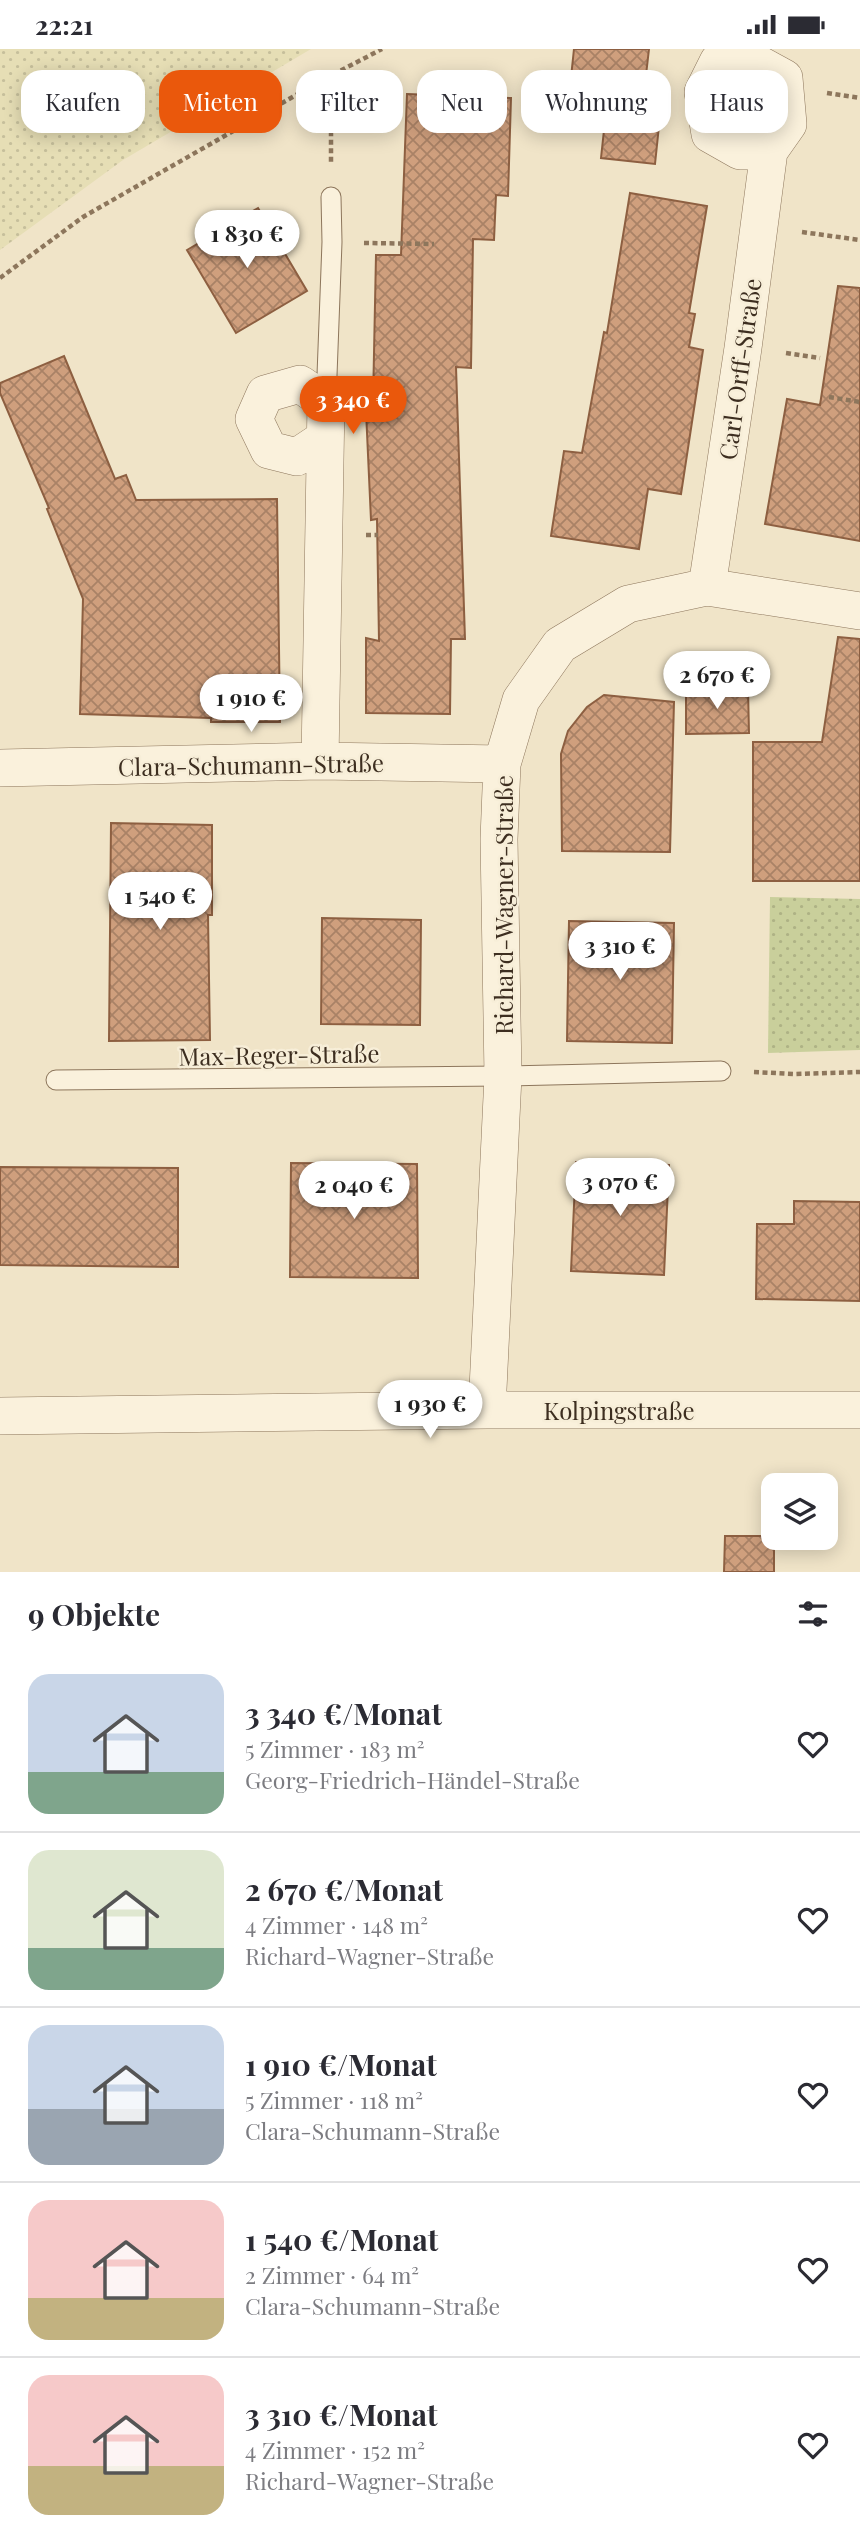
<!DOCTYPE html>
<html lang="de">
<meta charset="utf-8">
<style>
:root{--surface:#fff;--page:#f7f7f7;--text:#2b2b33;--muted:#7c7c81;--line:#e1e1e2;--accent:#ea580c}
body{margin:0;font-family:"Playfair Display",serif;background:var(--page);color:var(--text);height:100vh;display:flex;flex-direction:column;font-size:26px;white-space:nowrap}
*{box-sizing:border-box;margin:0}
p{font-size:23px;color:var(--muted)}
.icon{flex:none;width:38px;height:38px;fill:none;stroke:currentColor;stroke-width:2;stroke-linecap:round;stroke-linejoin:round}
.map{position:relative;height:1523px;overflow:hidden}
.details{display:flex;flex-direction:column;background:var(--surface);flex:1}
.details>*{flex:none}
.top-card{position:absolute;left:21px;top:21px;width:819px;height:63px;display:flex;gap:14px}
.controls{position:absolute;left:761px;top:1424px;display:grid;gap:14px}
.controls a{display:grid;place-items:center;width:77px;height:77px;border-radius:14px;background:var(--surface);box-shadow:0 4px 18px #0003;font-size:35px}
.price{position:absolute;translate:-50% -60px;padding:0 16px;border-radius:24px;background:#fff;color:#222;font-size:23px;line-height:46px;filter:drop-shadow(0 2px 4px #0008)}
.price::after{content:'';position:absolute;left:50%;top:42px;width:21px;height:16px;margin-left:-10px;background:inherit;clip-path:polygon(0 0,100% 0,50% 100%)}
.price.current{background:var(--accent);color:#fff}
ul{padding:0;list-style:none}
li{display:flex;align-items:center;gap:21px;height:175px;padding:0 28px}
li+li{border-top:2px solid var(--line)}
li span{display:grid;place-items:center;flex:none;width:196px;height:140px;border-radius:21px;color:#555}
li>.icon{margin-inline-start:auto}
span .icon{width:84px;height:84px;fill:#fffc;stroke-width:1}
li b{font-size:30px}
h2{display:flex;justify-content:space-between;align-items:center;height:84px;padding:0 28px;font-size:30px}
.chip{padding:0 24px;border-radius:21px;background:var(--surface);box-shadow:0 4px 18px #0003;font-size:24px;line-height:63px}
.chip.current{background:var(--accent);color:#fff}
.status{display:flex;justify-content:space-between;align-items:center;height:49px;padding:0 35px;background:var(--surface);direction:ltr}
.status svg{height:19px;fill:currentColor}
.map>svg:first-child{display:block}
</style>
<div class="status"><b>22:21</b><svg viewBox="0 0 49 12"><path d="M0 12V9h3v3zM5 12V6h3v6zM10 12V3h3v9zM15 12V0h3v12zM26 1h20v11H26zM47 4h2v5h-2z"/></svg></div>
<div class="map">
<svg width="860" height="1523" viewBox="0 0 860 1523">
<defs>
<pattern id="farmland-dots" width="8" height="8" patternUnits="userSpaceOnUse" patternTransform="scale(1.75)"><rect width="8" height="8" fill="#e6deb5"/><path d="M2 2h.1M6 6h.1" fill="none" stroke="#c6bf9b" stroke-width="1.8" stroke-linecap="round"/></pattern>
<pattern id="park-dots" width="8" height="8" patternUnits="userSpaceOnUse" patternTransform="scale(1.75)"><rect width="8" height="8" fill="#c9cf9b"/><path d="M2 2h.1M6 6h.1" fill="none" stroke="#aeb285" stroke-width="1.8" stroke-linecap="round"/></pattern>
<pattern id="building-cross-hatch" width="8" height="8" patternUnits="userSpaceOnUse" patternTransform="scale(1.75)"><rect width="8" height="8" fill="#cf9f7d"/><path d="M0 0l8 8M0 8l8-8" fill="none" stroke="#a98266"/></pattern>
</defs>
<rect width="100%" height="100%" fill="#f0e4c8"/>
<path fill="url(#farmland-dots)" d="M0 0H311L123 111 0 201Z"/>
<path fill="url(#park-dots)" d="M770 848 860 850V1001L768 1004Z"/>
<path fill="url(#building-cross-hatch)" stroke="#8d5f41" stroke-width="2" d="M574 0H649L646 26 664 29 655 115 601 109 604 81 566 76Z
M407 45 511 49 508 147 496 146 494 191 473 190 471 319 456 318 465 590H451L450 665 366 664V589L379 592 377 470 371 471 365 340 373 354 376 206H401Z
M630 144 707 157 689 264 695 265 689 298 703 301 681 445 648 440 639 500 551 487 564 402 582 404 604 283 607 284Z
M258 159 307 242 236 284 187 201Z
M838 237 860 239V492L765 475 787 350 820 356Z
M64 307 115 430 126 426 136 451 277 450 280 673H211V669L80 665 83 550 47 460 49 459 0 344V334Z
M838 588 860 590V832H753V693H822Z
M686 639H748L749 684 686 685Z
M604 646 674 653 670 803 562 802 561 705 568 682 587 658Z
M111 774 212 776V866H208L210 991 109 992Z
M322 869 421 871 420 976 321 975Z
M569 872 674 874 672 994 567 992Z
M576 1113 669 1116 664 1226 571 1222Z
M291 1114 417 1115 418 1229 290 1228Z
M0 1118 178 1119V1218L0 1216Z
M794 1152 860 1153V1252L756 1250 757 1175H794Z
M725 1487H774V1523H724Z"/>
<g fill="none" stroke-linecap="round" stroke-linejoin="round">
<defs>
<path id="service" d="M326 353 332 193 331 148
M56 1031 503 1027 721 1022"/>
<path id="minor" d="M707 538 743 299 769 102 788 75 784 29 753 12 718 13 703 43 710 85 740 102H769
M320 712 326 353 300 335 265 345 254 370 269 401 297 408 324 390
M0 719 320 712 502 715
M487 1361 503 1027 499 790 502 715 521 651 560 596 628 555 707 538 860 562
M0 1367 487 1361H860"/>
</defs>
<use href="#service" stroke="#8d765c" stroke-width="21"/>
<use href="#minor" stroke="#8d765c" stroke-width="38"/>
<path stroke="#8d765c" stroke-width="4.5" stroke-dasharray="5 3.5" stroke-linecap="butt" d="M317 34 331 69V115
M827 44 860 49
M802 183 860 191
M364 194 434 195
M0 229 83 168 317 34 382 0
M786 304 820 309
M829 348 860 353
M366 486H378
M754 1023 794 1025 860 1023"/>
<use href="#service" stroke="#faf1dc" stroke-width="19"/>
<use href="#minor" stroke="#faf1dc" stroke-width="37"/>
</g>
<g text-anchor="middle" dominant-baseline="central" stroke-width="5" stroke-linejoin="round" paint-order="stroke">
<g font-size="24" fill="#3d2e20" stroke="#f7eed8">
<text transform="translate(739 320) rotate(-82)">Carl-Orff-Straße</text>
<text transform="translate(251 715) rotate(-1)">Clara-Schumann-Straße</text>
<text transform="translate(503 856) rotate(-90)">Richard-Wagner-Straße</text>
<text transform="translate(279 1005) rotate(-1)">Max-Reger-Straße</text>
<text x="619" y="1361">Kolpingstraße</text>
</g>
</g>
</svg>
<div class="controls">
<a><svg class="icon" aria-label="layers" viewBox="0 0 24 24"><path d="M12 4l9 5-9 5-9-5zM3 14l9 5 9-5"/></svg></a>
</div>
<b class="price" style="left:247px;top:221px">1 830 €</b>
<b class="price current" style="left:353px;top:387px">3 340 €</b>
<b class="price" style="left:717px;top:662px">2 670 €</b>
<b class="price" style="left:251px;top:685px">1 910 €</b>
<b class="price" style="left:160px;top:883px">1 540 €</b>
<b class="price" style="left:620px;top:933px">3 310 €</b>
<b class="price" style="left:620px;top:1169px">3 070 €</b>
<b class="price" style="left:354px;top:1172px">2 040 €</b>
<b class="price" style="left:430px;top:1391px">1 930 €</b>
<div class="top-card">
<a class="chip">Kaufen</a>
<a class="chip current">Mieten</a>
<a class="chip">Filter</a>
<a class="chip">Neu</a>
<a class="chip">Wohnung</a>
<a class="chip">Haus</a>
</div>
</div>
<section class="details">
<h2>9 Objekte<svg class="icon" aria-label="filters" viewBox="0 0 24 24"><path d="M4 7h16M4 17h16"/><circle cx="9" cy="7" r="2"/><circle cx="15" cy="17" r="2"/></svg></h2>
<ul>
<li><span style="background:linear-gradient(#c9d6e8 70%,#7fa58c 0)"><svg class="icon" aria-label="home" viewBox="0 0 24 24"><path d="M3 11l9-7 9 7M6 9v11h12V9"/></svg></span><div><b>3 340 €/Monat</b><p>5 Zimmer · 183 m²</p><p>Georg-Friedrich-Händel-Straße</p></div><svg class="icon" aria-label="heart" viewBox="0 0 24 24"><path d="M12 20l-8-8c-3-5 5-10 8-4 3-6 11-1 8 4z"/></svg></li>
<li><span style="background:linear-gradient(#dfe7d0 70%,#7fa58c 0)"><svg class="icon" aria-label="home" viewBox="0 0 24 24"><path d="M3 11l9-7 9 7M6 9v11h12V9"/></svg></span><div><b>2 670 €/Monat</b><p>4 Zimmer · 148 m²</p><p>Richard-Wagner-Straße</p></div><svg class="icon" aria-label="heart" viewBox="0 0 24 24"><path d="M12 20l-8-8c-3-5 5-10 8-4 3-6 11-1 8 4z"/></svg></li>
<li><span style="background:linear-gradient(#c9d6e8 60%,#9aa5b1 0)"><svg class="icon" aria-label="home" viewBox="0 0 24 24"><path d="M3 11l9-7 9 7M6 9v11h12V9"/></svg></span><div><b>1 910 €/Monat</b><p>5 Zimmer · 118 m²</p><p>Clara-Schumann-Straße</p></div><svg class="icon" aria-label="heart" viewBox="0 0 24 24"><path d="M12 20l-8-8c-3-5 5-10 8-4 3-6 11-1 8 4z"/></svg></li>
<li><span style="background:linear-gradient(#f6c9c9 70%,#c2b280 0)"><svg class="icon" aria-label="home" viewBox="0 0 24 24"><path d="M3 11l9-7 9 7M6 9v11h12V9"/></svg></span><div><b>1 540 €/Monat</b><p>2 Zimmer · 64 m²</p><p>Clara-Schumann-Straße</p></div><svg class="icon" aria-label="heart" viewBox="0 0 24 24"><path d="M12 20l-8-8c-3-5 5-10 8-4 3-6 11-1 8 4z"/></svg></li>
<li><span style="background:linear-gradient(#f6c9c9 65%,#c2b280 0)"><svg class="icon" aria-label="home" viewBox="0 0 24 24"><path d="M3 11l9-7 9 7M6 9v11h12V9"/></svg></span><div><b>3 310 €/Monat</b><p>4 Zimmer · 152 m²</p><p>Richard-Wagner-Straße</p></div><svg class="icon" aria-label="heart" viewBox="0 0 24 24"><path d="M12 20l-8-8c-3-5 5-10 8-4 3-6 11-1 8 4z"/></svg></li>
</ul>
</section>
